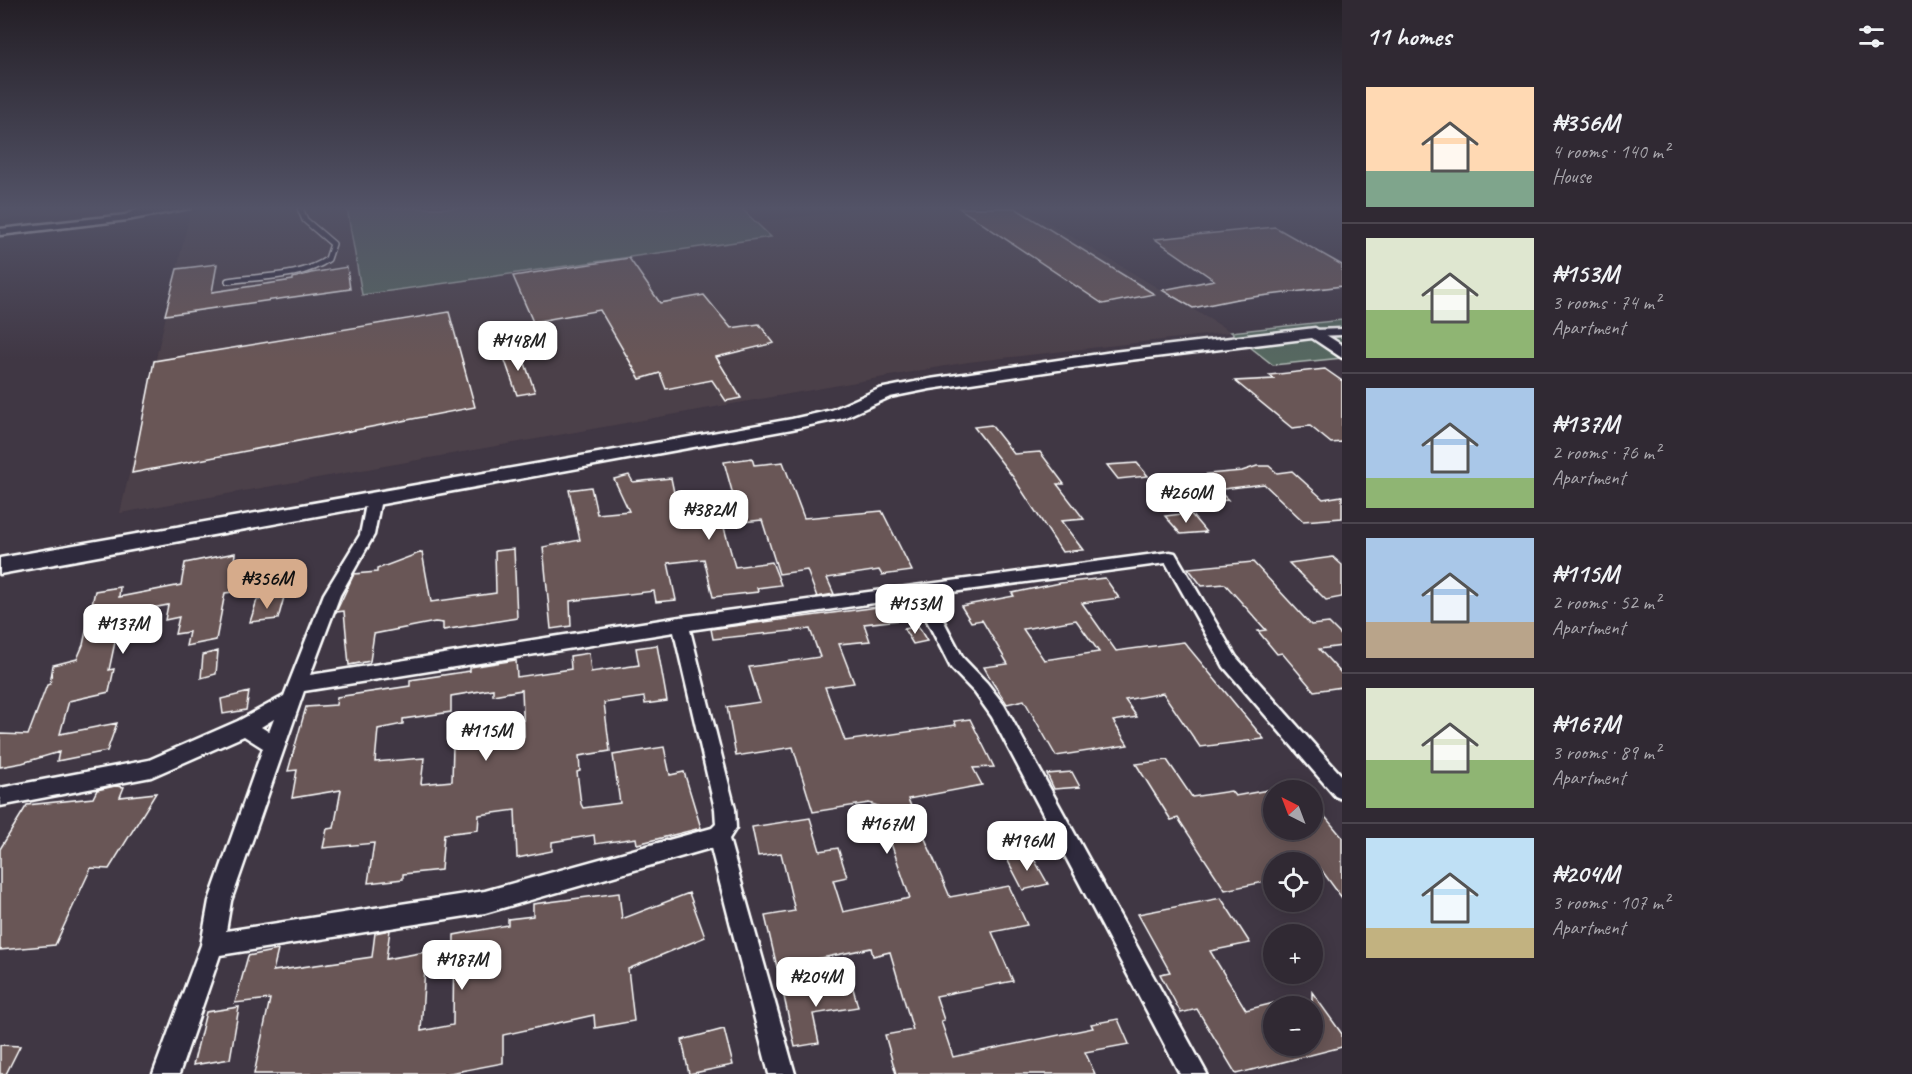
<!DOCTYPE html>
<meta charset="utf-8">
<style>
:root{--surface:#302933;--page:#3c353f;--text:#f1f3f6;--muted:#a8a6ac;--line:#4b454e;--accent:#d6ab8b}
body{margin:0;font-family:Caveat,sans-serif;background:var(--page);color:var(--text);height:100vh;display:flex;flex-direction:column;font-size:22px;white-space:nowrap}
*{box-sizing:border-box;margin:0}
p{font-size:20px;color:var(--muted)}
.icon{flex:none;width:33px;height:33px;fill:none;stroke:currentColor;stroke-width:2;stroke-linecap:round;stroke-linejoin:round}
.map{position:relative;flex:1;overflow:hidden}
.drawer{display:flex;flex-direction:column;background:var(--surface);width:570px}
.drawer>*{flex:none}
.needle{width:39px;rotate:318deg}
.tools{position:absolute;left:1263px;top:780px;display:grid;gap:12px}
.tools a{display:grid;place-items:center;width:60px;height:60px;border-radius:50%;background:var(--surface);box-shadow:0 3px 15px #0003,0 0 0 2px var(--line);font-size:30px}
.price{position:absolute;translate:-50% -51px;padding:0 14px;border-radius:12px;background:#fff;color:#222;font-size:20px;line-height:39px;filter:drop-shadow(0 2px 3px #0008)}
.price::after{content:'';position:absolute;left:50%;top:36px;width:18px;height:14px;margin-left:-9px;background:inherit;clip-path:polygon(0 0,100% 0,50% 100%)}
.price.selected{background:var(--accent);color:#111}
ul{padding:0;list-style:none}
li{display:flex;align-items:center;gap:18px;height:150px;padding:0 24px}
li+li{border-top:2px solid var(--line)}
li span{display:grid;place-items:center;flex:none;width:168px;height:120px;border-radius:0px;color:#555}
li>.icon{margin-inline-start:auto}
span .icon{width:72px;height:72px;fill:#fffc;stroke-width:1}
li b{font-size:26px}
h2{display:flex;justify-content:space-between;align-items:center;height:72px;padding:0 24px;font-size:26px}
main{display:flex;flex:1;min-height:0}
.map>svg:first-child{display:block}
</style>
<main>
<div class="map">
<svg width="1342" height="1074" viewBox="0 0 1342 1074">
<rect width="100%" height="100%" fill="#403744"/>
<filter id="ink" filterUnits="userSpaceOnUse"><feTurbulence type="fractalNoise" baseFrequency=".0167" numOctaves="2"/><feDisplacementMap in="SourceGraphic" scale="12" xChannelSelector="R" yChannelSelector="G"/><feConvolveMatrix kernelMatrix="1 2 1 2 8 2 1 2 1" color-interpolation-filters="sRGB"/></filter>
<g filter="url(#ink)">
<path fill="#4c4049" d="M0 208H110L0 220Z
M232 208H347L362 295 771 237 756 222 873 208H1024L1231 332 968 362 120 513 190 213Z"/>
<path fill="#576860" stroke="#abb4b0" stroke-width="1.5" d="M347 208H741L771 237 362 295Z
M1342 320V358L1273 365 1231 332Z"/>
<path fill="#695656" stroke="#fff" stroke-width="1.5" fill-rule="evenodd" d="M959 208H1015L1154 294 1103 304Z
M1275 227 1342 265V286L1237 299 1193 308 1162 290 1214 280 1155 239Z
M629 258 660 303 704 295 731 328 759 324 774 343 716 357 741 398 726 401 712 380 666 389 660 373 640 379 600 310 533 322 513 276Z
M217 264 212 292 293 280V278L311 273 347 267 350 289 165 315 177 269Z
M449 312 475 407 132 473 154 361Z
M520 349 535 392 517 395 502 352Z
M1325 369 1342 381V442L1331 443 1310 426 1292 428 1235 381 1274 379 1269 375Z
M991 425 1014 454 1040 452 1064 484H1057L1084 519 1061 521 1083 550 1062 552 1013 477 974 427Z
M752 458 754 465 783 462 804 518 882 511 912 571 882 575 879 570 827 578 834 594 817 597 807 570 779 574 762 520 723 524 735 567 772 562 781 585 757 588 758 592 713 597 704 559 668 563 676 600 656 602 654 591 570 601 571 626 551 629 543 547 580 540 569 490 591 487 597 514 629 511 614 479 629 475 633 482 671 478 677 507 735 502 724 462Z
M1137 463 1148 476 1118 479 1107 465Z
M1257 466H1269L1277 473 1292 471 1323 499 1342 496V518L1303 521 1264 484 1223 489 1207 474 1242 471Z
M1208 480 1228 500 1202 503 1184 483Z
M1190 513 1206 532 1181 534 1165 516Z
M514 549 517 618 443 630V623L435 622 374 634 370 661 349 665 344 611 336 612 354 574 377 572V569L422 552 431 602 496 593 495 551Z
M235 553 233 574 269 570 264 588 225 593 216 640 186 646 189 632 175 634 179 617 165 620 168 605 121 614 109 670 114 669 109 692 69 701 60 734 117 723 107 751 57 761 59 752 22 763 0 767V734L28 735 47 685 50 684 53 665 77 659 83 645 95 591 120 587 119 597 181 585 185 563Z
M1333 557 1342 565V597L1326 600 1289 563Z
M1253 562 1311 625 1329 623 1342 636V646L1319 649 1342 674V687L1314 691 1282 653 1277 654 1258 631 1266 630 1225 584 1202 586 1188 568Z
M1105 578 1119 598 1082 603 1116 651 1184 642 1264 739 1200 747 1163 693 1125 700 1137 717 1113 721 1128 745 1056 756 1024 700 1007 704 993 683 984 667 1008 664 982 620 971 622 961 606 1014 596 1012 593 1060 583ZM1076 620 1099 652 1044 660 1023 629Z
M284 597 278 619 250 622 257 600Z
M893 605 899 620 864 624 870 641 839 644 854 683 825 687 845 741 956 725 954 721 970 719 994 767 973 768 982 785 908 799 950 897 1009 886 1027 925 992 932 1013 981 936 996 944 1020 941 1021 953 1057 1093 1028 1091 1024 1118 1019 1129 1044 1085 1052 1095 1074H896L885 1035 913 1030 890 952 873 956 871 948 777 967 765 916 795 911 781 853 758 856 752 827 810 818 820 851 838 848 847 877 833 880 843 912 910 898 878 806 869 803 813 812 793 747 736 756 727 707 760 702 749 667 820 657 810 629 713 639 711 629Z
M918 626 927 641 913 644 904 629Z
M657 645 667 701 645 704 644 697 604 703 610 751 579 756 580 771 577 772 581 804 583 808 620 803 613 755 664 747 670 775 684 772 701 828 637 844 636 838 595 844 594 835 552 842V851L517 858 515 810 479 815 478 830 444 834 441 870 403 874V879L368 883 374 843 323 848 327 829 334 828 341 790 292 798 297 770 288 771 306 707 336 705 337 697 410 686V680L470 671V667L516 660 517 677 571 669 570 656 589 653 591 672 639 665 636 648ZM493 689V695L522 690 524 736 453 745 452 781 421 784 424 758 375 762 378 729 403 724V719L451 712V696Z
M218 651 216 674 201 678 203 655Z
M249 692 246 710 223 714 221 699Z
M1167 760 1192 797 1231 791 1235 796 1274 789V830H1312V801L1342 837V898L1320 868 1312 869V862H1274V880L1225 890 1178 818 1171 820 1136 764Z
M1072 772 1080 787 1054 789 1047 774Z
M115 786 124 787 120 797 156 793 109 869 91 868 55 945 0 950V849L27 805 93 798 97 790Z
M1031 854 1048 884 1023 890 1007 859Z
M619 893 622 919 689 893 705 937 628 969 634 1021 595 1028 594 1015 503 1035V1063L445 1074H254L270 999 235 1003 248 956 278 950 273 971 372 957 375 933 390 930 386 959 426 952 421 1031 453 1025 454 935 508 925V919L533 916V904Z
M1221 898 1250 943 1210 951 1246 1010 1274 1003V1046H1312V992L1342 1034V1047L1236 1074 1197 1009 1181 1013 1160 974 1170 972 1138 914Z
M851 981 858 1007 813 1014 819 1043 795 1047 783 992Z
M239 1007 230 1059 193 1065 206 1012Z
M724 1029 733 1065 689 1074 682 1040Z
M0 1045 20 1046 6 1074H0Z"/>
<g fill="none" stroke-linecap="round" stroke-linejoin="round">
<defs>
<path id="lane" d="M228 281C259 276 302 278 328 259L333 244 305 220 300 208"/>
<path id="street" d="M141 208H190L127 220 0 235V229L125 215Z
M1342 329V335L1315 336 1309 333 1315 330Z
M374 494 381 499 374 535 340 595 310 675 680 617 1170 552 1175 553 1236 657 1342 776V799L1335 796 1224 667 1166 563 930 595 963 658 987 683 1004 705 1207 1074H1180L992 717 975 693 951 668 915 597 690 630 735 809 736 828 729 839 795 1074H769L711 848 485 913 220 955 179 1074H153L201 945 209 901 263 748 244 736 151 777 0 806V788L149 760 238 721 284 696 324 594 360 535 367 499ZM674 632 715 809 716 824 712 828 485 891 226 931 231 901 304 691ZM274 719 269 732 261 727Z"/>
<path id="secondary" d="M1315 328 1342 345V358L1312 338 1113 362 930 389 890 397 843 418 792 429 0 574V558L792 419 832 410 879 389 930 379 1113 352Z"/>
</defs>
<use href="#lane" stroke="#fff" stroke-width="8"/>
<use href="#street" stroke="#fff" stroke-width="5"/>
<use href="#secondary" stroke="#fff" stroke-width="5"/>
<use href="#lane" stroke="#2f2a3d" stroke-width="5"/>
<use href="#street" fill="#2f2a3d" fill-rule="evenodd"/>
<use href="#secondary" fill="#2f2a3d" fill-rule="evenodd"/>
</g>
</g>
<linearGradient id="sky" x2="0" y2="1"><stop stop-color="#231e25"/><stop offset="0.58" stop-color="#535367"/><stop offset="1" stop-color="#535367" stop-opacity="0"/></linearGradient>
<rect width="1342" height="359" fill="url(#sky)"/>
</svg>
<div class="tools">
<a><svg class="needle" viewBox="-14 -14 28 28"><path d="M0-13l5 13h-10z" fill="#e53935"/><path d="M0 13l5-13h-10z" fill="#a8a6ac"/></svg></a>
<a><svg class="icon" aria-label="locate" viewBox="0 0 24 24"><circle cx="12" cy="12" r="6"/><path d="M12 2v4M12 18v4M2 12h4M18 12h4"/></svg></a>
<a>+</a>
<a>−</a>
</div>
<b class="price" style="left:518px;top:372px">₦148M</b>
<b class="price" style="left:1186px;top:524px">₦260M</b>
<b class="price" style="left:709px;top:541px">₦382M</b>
<b class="price selected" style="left:267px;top:610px">₦356M</b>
<b class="price" style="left:915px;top:635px">₦153M</b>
<b class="price" style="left:123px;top:655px">₦137M</b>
<b class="price" style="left:486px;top:762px">₦115M</b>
<b class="price" style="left:887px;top:855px">₦167M</b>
<b class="price" style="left:1027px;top:872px">₦196M</b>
<b class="price" style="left:462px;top:991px">₦187M</b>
<b class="price" style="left:816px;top:1008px">₦204M</b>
</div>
<section class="drawer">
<h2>11 homes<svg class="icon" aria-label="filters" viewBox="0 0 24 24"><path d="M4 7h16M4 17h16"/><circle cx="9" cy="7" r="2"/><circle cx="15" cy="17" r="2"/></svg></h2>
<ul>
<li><span style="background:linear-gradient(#ffd9b3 70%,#7fa58c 0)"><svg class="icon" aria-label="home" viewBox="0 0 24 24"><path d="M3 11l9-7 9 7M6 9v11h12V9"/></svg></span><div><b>₦356M</b><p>4 rooms · 140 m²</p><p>House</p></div></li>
<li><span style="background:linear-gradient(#dfe7d0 60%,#8fb573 0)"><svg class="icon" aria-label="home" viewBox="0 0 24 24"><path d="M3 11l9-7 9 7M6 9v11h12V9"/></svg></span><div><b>₦153M</b><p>3 rooms · 74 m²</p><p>Apartment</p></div></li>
<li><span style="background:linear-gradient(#a9c7e8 75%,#8fb573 0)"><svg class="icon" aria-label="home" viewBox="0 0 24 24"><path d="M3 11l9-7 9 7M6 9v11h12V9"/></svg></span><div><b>₦137M</b><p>2 rooms · 76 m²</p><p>Apartment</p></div></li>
<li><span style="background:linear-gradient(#a9c7e8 70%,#b9a48a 0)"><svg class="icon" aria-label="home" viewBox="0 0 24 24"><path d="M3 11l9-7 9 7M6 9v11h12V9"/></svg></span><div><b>₦115M</b><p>2 rooms · 52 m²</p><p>Apartment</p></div></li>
<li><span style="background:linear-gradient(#dfe7d0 60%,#8fb573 0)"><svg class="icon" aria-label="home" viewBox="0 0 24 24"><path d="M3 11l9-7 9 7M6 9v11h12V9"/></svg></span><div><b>₦167M</b><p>3 rooms · 89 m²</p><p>Apartment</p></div></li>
<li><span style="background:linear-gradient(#bfe0f5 75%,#c2b280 0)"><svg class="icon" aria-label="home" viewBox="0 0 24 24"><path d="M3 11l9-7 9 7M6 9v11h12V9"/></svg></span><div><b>₦204M</b><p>3 rooms · 107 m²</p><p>Apartment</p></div></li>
</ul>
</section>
</main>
